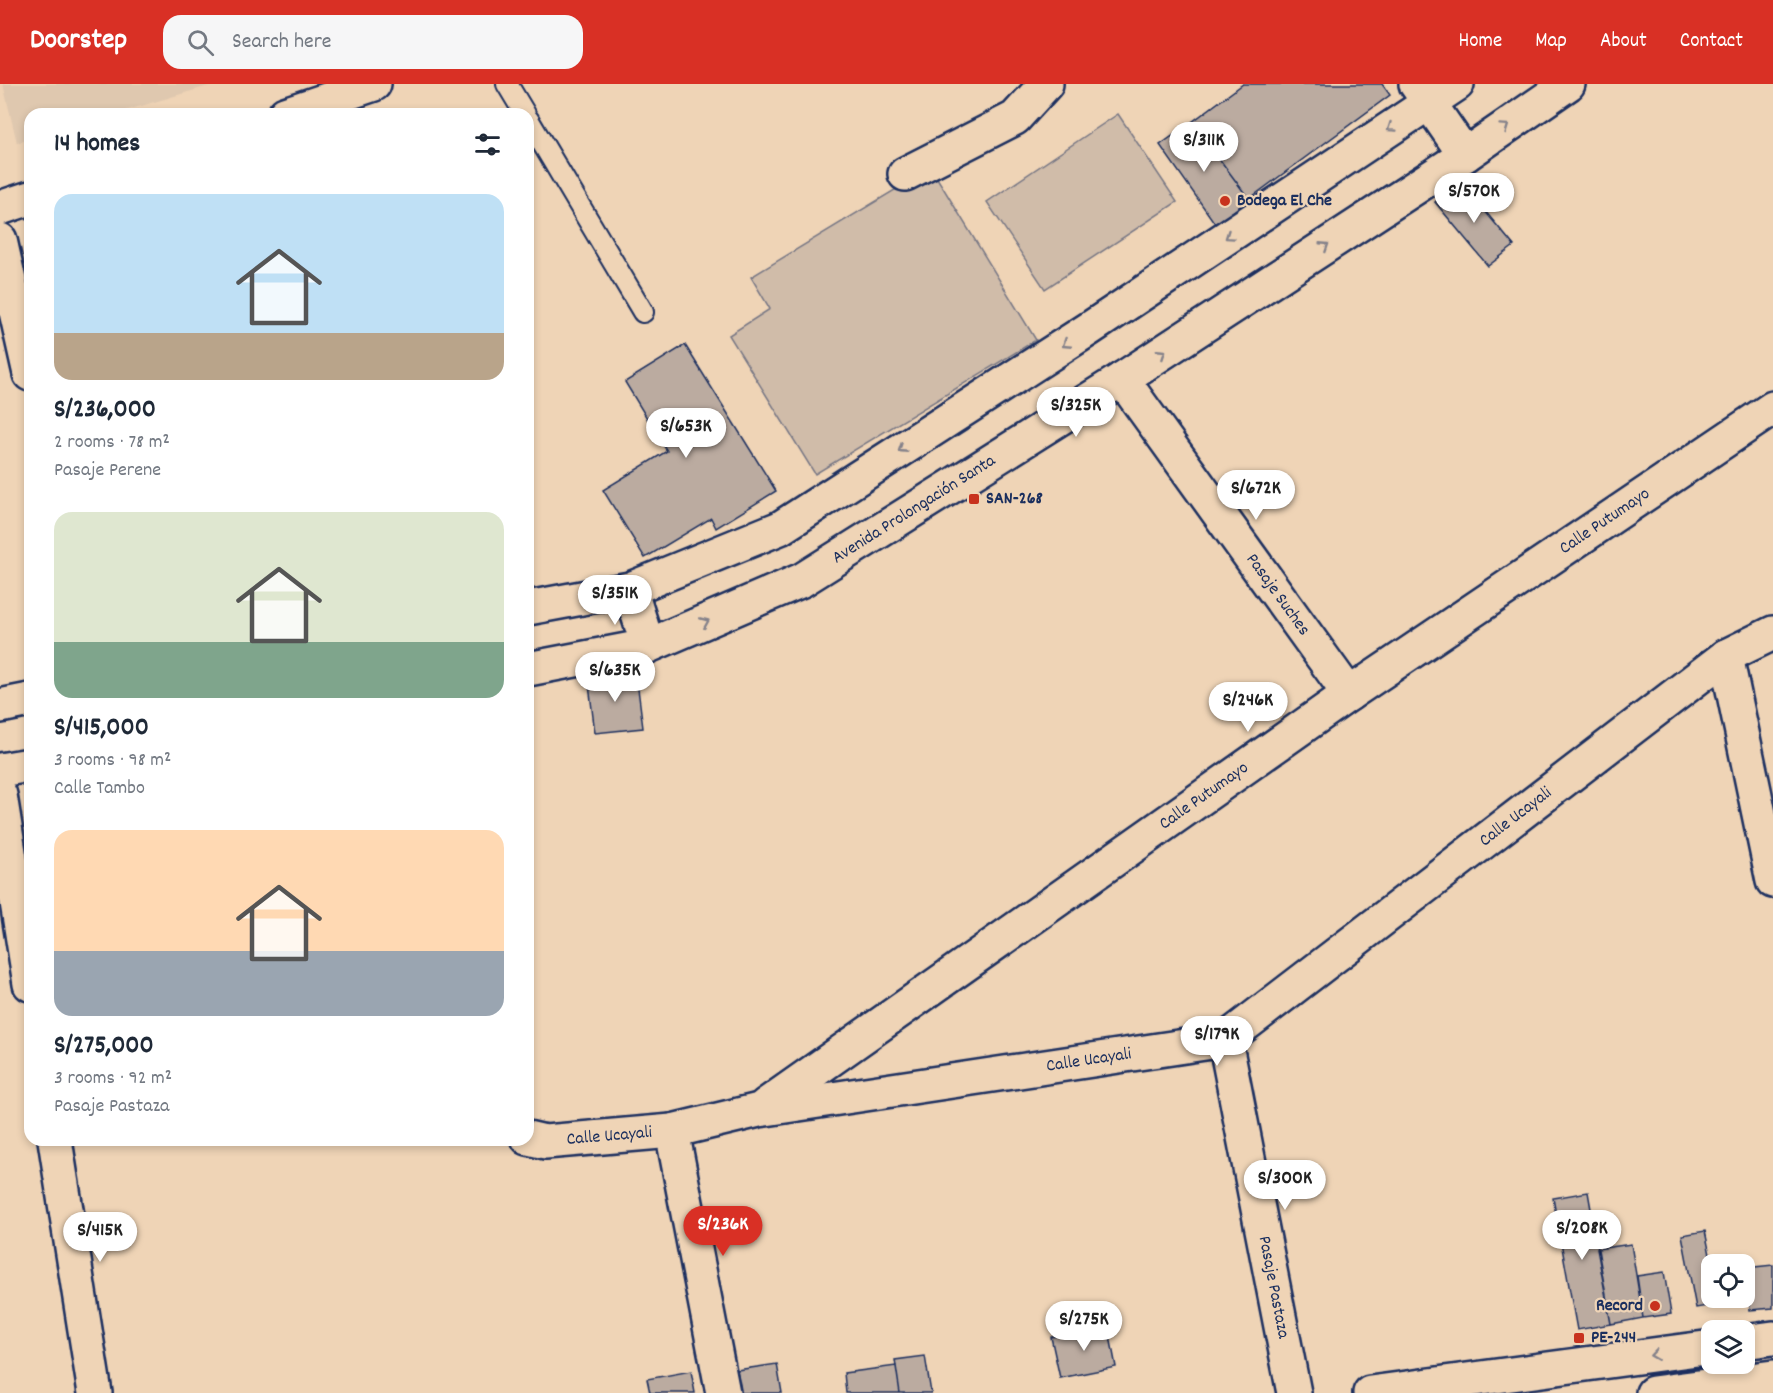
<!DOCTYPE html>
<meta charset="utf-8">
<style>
:root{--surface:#fff;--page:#f6f6f7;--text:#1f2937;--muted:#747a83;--accent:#d93025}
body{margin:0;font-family:Dekko,sans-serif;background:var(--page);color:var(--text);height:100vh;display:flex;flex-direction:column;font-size:22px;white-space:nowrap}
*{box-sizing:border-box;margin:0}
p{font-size:20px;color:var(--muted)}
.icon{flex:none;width:33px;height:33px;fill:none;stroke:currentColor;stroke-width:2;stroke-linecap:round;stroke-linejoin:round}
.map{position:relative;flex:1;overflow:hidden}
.sheet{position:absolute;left:24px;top:24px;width:510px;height:1038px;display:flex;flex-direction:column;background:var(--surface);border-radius:18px;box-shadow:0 3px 9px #0003}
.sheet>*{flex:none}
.tools{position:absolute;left:1701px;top:1170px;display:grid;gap:12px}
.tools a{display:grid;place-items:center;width:54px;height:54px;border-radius:12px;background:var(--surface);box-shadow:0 3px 9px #0003;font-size:30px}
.price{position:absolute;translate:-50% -51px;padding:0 14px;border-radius:21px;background:#fff;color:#222;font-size:20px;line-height:39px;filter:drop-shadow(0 2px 3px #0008)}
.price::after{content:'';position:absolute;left:50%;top:36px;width:18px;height:14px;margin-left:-9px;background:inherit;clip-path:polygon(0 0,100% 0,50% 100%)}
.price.selected{background:var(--accent);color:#fff}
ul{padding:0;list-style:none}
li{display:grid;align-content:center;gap:12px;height:318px;padding:0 30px}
li span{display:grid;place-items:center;height:186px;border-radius:18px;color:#555}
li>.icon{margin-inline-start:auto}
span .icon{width:108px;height:108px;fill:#fffc;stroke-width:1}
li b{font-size:26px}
h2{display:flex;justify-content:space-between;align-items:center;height:72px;padding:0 30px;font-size:26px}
header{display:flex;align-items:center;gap:36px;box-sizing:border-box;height:84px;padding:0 30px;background:var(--accent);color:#fff}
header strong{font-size:28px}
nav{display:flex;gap:33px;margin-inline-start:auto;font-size:21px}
.search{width:420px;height:54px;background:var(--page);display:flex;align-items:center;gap:15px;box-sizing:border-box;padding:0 21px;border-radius:18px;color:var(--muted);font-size:22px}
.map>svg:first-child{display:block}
</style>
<header>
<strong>Doorstep</strong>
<div class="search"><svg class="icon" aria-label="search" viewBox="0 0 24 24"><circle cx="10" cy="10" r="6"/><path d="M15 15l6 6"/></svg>Search here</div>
<nav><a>Home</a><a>Map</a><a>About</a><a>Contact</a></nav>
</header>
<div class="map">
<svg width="1773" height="1309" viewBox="0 0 1773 1309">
<rect width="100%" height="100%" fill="#efd4b6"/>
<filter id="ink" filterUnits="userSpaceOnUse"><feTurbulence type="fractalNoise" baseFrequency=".0167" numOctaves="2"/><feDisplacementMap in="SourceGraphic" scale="12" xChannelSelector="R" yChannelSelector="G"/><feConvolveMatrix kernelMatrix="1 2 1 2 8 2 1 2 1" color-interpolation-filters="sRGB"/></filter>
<g filter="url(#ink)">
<path fill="#dfc8af" d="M3 0H215L114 30H30V55L17 59Z"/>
<path fill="#d0bca9" stroke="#767684" stroke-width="1.5" d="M1118 30 1177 118 1045 205 987 118Z
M931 84 1036 256 815 390 729 251 770 225 751 193Z"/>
<path fill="#bbaba0" stroke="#1b2f5e" stroke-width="1.5" d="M1243 0H1382L1390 11 1249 115 1192 38Z
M1192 38 1249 115 1216 141 1160 61Z
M1460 97 1514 162 1488 182 1435 118Z
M685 261 776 407 716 444 711 434 645 474 603 406 667 367 625 298Z
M636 589 643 644 595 649 588 593Z
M1588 1108 1611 1240 1577 1246 1553 1114Z
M1705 1147 1712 1180V1214H1718L1719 1220 1696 1224 1682 1151Z
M1631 1160 1643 1234 1611 1240 1597 1165Z
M1773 1181V1224L1750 1226 1745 1184Z
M1664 1188 1671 1230 1643 1234 1637 1192Z
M1108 1242 1116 1283 1060 1294 1051 1253Z
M925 1272 931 1309H900L895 1276Z
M777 1280 782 1309H741L737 1286Z
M896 1282 900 1309H846L844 1289Z
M691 1287 695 1309H650L647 1295Z"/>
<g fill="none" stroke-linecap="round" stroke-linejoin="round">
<defs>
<path id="service" d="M507 0 525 30
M528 35 643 228"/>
<g id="minor">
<path d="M1416 0 1465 71"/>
<path d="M285 30 374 0"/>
<path d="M905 90 1015 34 1046 0"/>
<path d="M0 124 30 114"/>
<path d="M0 156 30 290"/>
<path id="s1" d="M1122 295 1349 610"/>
<path d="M1726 572 1773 797"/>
<path d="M0 711 30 900"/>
<path id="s2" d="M1225 956 1294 1309"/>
<path id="s3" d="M766 1021 1349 610 1773 324"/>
<path d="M672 1047 723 1309"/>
<path id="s4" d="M528 1054 545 1058 672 1047 759 1026 1225 956 1726 572 1773 549"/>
<path d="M55 1056 95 1309"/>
</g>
<g id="tertiary">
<path d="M630 505 648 562"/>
<path d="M528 524 630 505 780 444 1089 245 1457 0"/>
<path id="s5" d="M528 585 648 562 802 496 1122 295 1465 71 1568 0"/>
<path d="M0 622 30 616"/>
<path d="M0 686 30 681"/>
</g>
<path id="primary" d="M1744 1258 1773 1254
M1370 1309 1712 1263
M1653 1309 1773 1293"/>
</defs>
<use href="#service" stroke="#1b2f5e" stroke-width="24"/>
<use href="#minor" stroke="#1b2f5e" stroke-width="38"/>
<use href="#tertiary" stroke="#1b2f5e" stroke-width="38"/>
<use href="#primary" stroke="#1b2f5e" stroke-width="38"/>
<use href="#service" stroke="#efd4b6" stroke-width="20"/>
<use href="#minor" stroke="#efd4b6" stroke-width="33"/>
<use href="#tertiary" stroke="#efd4b6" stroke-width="33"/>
<use href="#primary" stroke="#efd4b6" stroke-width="33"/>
</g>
<defs><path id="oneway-chevron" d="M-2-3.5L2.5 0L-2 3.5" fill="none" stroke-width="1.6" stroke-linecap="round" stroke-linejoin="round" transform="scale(1.5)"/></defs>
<g stroke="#85828a">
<use href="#oneway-chevron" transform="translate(1505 43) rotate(-35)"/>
<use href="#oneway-chevron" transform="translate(1391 44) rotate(146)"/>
<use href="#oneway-chevron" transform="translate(1229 152) rotate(146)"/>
<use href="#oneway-chevron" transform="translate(1325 162) rotate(-33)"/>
<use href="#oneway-chevron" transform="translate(1066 260) rotate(147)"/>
<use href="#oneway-chevron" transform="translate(1162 269) rotate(-33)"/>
<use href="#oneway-chevron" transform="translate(902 365) rotate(147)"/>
<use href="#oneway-chevron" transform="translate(705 538) rotate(-23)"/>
<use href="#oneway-chevron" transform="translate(1654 1271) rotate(172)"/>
</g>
</g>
<g fill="#c8321e" stroke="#efd4b6" stroke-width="2">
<circle cx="1225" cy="117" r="6"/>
<rect x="968" y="409" width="12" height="12" rx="3"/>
<circle cx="1655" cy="1222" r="6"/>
<rect x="1573" y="1248" width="12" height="12" rx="3"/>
</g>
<g text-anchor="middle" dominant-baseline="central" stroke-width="4.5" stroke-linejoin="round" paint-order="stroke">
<g font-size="18" font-weight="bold" fill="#1b2f5e" stroke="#efd4b6" text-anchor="start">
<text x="1237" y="117">Bodega El Che</text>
<text x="986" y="415">SAN-268</text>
<text x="1643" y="1222" text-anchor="end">Record</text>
<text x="1591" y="1254">PE-244</text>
</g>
<g font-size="18" fill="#1b2f5e" stroke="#efd4b6">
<text stroke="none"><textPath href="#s5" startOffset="422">Avenida Prolongación Santa</textPath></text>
<text stroke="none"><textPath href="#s3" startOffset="1022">Calle Putumayo</textPath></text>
<text stroke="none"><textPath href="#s1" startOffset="266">Pasaje Suches</textPath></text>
<text stroke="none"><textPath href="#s3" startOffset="536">Calle Putumayo</textPath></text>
<text stroke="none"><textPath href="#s4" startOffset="1072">Calle Ucayali</textPath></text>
<text stroke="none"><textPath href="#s4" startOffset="568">Calle Ucayali</textPath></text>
<text stroke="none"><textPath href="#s4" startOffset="82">Calle Ucayali</textPath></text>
<text stroke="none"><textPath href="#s2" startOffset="252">Pasaje Pastaza</textPath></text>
</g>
</g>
</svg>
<div class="tools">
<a><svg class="icon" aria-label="locate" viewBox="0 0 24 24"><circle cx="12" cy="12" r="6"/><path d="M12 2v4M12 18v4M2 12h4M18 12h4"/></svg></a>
<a><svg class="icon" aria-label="layers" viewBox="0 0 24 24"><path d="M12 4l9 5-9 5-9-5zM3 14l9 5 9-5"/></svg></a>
</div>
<b class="price" style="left:1204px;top:89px">S/311K</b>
<b class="price" style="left:1474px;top:140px">S/570K</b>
<b class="price" style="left:1076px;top:354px">S/325K</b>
<b class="price" style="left:686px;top:375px">S/653K</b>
<b class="price" style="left:1256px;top:437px">S/672K</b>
<b class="price" style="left:615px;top:542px">S/351K</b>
<b class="price" style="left:615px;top:619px">S/635K</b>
<b class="price" style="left:1248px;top:649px">S/246K</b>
<b class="price" style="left:1217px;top:983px">S/179K</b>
<b class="price" style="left:1285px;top:1127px">S/300K</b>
<b class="price selected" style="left:723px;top:1173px">S/236K</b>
<b class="price" style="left:1582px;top:1177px">S/208K</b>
<b class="price" style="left:100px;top:1179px">S/415K</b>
<b class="price" style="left:1084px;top:1268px">S/275K</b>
<section class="sheet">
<h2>14 homes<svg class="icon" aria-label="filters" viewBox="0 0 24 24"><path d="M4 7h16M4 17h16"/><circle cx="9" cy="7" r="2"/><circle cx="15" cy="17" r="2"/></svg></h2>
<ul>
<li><span style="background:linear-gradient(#bfe0f5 75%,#b9a48a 0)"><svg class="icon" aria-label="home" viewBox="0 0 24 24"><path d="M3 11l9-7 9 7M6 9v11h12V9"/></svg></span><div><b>S/236,000</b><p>2 rooms · 78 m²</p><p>Pasaje Perene</p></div></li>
<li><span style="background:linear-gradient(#dfe7d0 70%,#7fa58c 0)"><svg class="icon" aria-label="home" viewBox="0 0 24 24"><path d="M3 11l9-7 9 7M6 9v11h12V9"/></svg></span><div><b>S/415,000</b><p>3 rooms · 98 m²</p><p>Calle Tambo</p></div></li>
<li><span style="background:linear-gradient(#ffd9b3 65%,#9aa5b1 0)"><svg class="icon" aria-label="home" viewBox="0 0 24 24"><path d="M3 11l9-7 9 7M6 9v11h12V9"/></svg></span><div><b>S/275,000</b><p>3 rooms · 92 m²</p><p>Pasaje Pastaza</p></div></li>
</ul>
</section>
</div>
